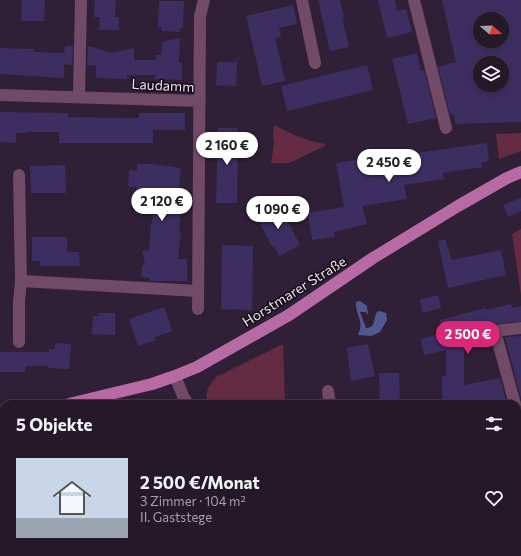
<!DOCTYPE html>
<html lang="de">
<meta charset="utf-8">
<style>
:root{--surface:#241829;--page:#2c2131;--text:#f1f3f6;--muted:#a3a0a8;--line:#413746;--accent:#db2777}
body{margin:0;font-family:Commissioner,sans-serif;background:var(--page);color:var(--text);height:100vh;display:flex;flex-direction:column;font-size:15px;white-space:nowrap}
*{box-sizing:border-box;margin:0}
p{font-size:13px;color:var(--muted)}
.icon{flex:none;width:22px;height:22px;fill:none;stroke:currentColor;stroke-width:2;stroke-linecap:round;stroke-linejoin:round}
.map{position:relative;flex:1;overflow:hidden}
.sheet{position:absolute;left:0px;top:400px;width:521px;height:156px;display:flex;flex-direction:column;background:var(--surface);border-radius:12px 12px 0 0;box-shadow:0 2px 6px #0003,0 0 0 1px var(--line)}
.sheet>*{flex:none}
.needle{width:26px;rotate:109deg}
.controls{position:absolute;left:473px;top:12px;display:grid;gap:8px}
.controls a{display:grid;place-items:center;width:36px;height:36px;border-radius:50%;background:var(--surface);box-shadow:0 2px 6px #0003,0 0 0 1px var(--line);font-size:20px}
.price{position:absolute;translate:-50% -34px;padding:0 9px;border-radius:14px;background:#fff;color:#222;font-size:13px;line-height:26px;filter:drop-shadow(0 1px 2px #0008)}
.price::after{content:'';position:absolute;left:50%;top:24px;width:12px;height:9px;margin-left:-6px;background:inherit;clip-path:polygon(0 0,100% 0,50% 100%)}
.price.current{background:var(--accent);color:#fff}
ul{padding:0;list-style:none}
li{display:flex;align-items:center;gap:12px;height:100px;padding:0 16px}
li+li{border-top:1px solid var(--line)}
li span{display:grid;place-items:center;flex:none;width:112px;height:80px;border-radius:0px;color:#555}
li>.icon{margin-inline-start:auto}
span .icon{width:48px;height:48px;fill:#fffc;stroke-width:1}
li b{font-size:17px}
h2{display:flex;justify-content:space-between;align-items:center;height:48px;padding:0 16px;font-size:17px}
.map>svg:first-child{display:block}
</style>
<div class="map">
<svg width="521" height="556" viewBox="0 0 521 556">
<rect width="100%" height="100%" fill="#302037"/>
<path fill="#642b42" d="M274 125C291 134 307 141 325 144V146L289 163H271L274 143 273 135Z
M521 133V151L499 159 496 134Z
M521 229V295L512 234Z
M283 344 285 404H209C203 395 209 385 216 377Z
M0 450H1L4 458V552H35L37 556H0Z
M521 540V556H482L490 552H517V541Z"/>
<path fill="#4f598f" d="M360 301 367 306 368 314H367L366 312H360L366 328C376 328 373 319 377 312L379 311 386 313 387 320 380 332 371 336 358 335C365 319 355 316 356 302Z
M461 552H490L482 556H454Z"/>
<path fill="#3d2e62" fill-rule="evenodd" d="M22 0H45L44 21H21Z
M95 0H116L115 17H119V30H99L100 17H94Z
M318 0H340L344 17H342L349 47 330 51Z
M378 0H395L397 11 406 9 412 32 387 38Z
M442 0H521V122L456 124 453 113 450 114 438 67 456 62ZM480 19H502V41H480ZM480 63H502V85H480Z
M159 1H184L183 28H180V32L162 31V27H158Z
M293 5 297 24 279 28 281 36 275 38 285 81 262 86 246 16Z
M180 38 179 63H182V80L155 79V75H127V79L96 78V66L87 65 88 46 93 47 112 53 134 48V60H156V55H161L162 42Z
M65 46H73L72 65 64 64V78L0 74V48L34 49V52L64 53Z
M417 53 421 71 424 70 436 118 408 124 392 59Z
M217 62H237L236 86 216 85Z
M367 65 373 90 287 111 281 86Z
M0 112 68 113V117L118 118H139V113H185V130H153V143H59V132H26V133H16V143L0 142Z
M218 128H238L237 203H216Z
M487 143 489 161 481 163 482 167 443 173 444 179 404 185 407 199 362 206 367 224 334 232 335 237 312 240 308 213 344 207 336 163 396 154V156Z
M137 164H153L181 168 178 197H182L179 231H181L178 259H187V281H150V278L141 277 142 265H145L142 250 149 251 151 223 152 224 155 197 136 195V187L128 186 129 170 137 171Z
M65 165 66 193H31L30 166Z
M521 198V211L508 217 503 205Z
M275 204 280 213 283 212 300 245 279 256 274 246 272 247 267 237 260 224 262 223 257 213Z
M32 237H67V252H79L80 266H40V261H32Z
M445 239 452 260 501 250 506 275 448 288 438 241Z
M222 245 253 246 252 310 221 309Z
M438 295 441 308 422 313 420 300Z
M511 304 512 308 521 306V321L494 324 490 326 488 332 464 338V385L500 378 507 404H442V376H446V350L424 355 421 339 443 333 440 320 485 308 486 310Z
M164 307 172 331 155 337 156 340 138 346 129 319Z
M99 313H115V335L92 334 93 316H99Z
M521 336V398L505 337Z
M55 343 71 344 69 369 48 368 49 366H25V372H0V352H49V349H55Z
M368 344 375 376 351 381 347 348Z
M379 373H399L400 404H380Z"/>
<g fill="none" stroke-linecap="round" stroke-linejoin="round">
<path stroke="#704a67" stroke-width="12" d="M302 0 315 63
M414 0 446 128
M0 95 200 101
M79 96 81 0
M19 175 21 281 198 291
M198 309 200 16 204 0
M19 342V302L21 281
M175 376 183 396 188 404
M328 391 330 404
M515 404 495 331 521 328
M517 412 521 427
M517 443 521 442"/>
<path stroke="#b86aa5" stroke-width="12" d="M69 404 152 384 175 376 197 367 289 315 373 258 458 206 507 178 521 172
M0 426 4 424"/>
</g>
<g text-anchor="middle" dominant-baseline="central" stroke-width="3" stroke-linejoin="round" paint-order="stroke">
<g font-size="14" fill="#ece1f1" stroke="#140d17">
<text transform="translate(163 85) rotate(3)">Laudamm</text>
<text transform="translate(294 291) rotate(-32)">Horstmarer Straße</text>
</g>
</g>
</svg>
<div class="controls">
<a><svg class="needle" viewBox="-14 -14 28 28"><path d="M0-13l5 13h-10z" fill="#e53935"/><path d="M0 13l5-13h-10z" fill="#a3a0a8"/></svg></a>
<a><svg class="icon" aria-label="layers" viewBox="0 0 24 24"><path d="M12 4l9 5-9 5-9-5zM3 14l9 5 9-5"/></svg></a>
</div>
<b class="price" style="left:227px;top:166px">2 160 €</b>
<b class="price" style="left:389px;top:183px">2 450 €</b>
<b class="price" style="left:162px;top:222px">2 120 €</b>
<b class="price" style="left:278px;top:230px">1 090 €</b>
<b class="price current" style="left:468px;top:355px">2 500 €</b>
<section class="sheet">
<h2>5 Objekte<svg class="icon" aria-label="filters" viewBox="0 0 24 24"><path d="M4 7h16M4 17h16"/><circle cx="9" cy="7" r="2"/><circle cx="15" cy="17" r="2"/></svg></h2>
<ul>
<li><span style="background:linear-gradient(#c9d6e8 75%,#9aa5b1 0)"><svg class="icon" aria-label="home" viewBox="0 0 24 24"><path d="M3 11l9-7 9 7M6 9v11h12V9"/></svg></span><div><b>2 500 €/Monat</b><p>3 Zimmer · 104 m²</p><p>II. Gaststege</p></div><svg class="icon" aria-label="heart" viewBox="0 0 24 24"><path d="M12 20l-8-8c-3-5 5-10 8-4 3-6 11-1 8 4z"/></svg></li>
</ul>
</section>
</div>
